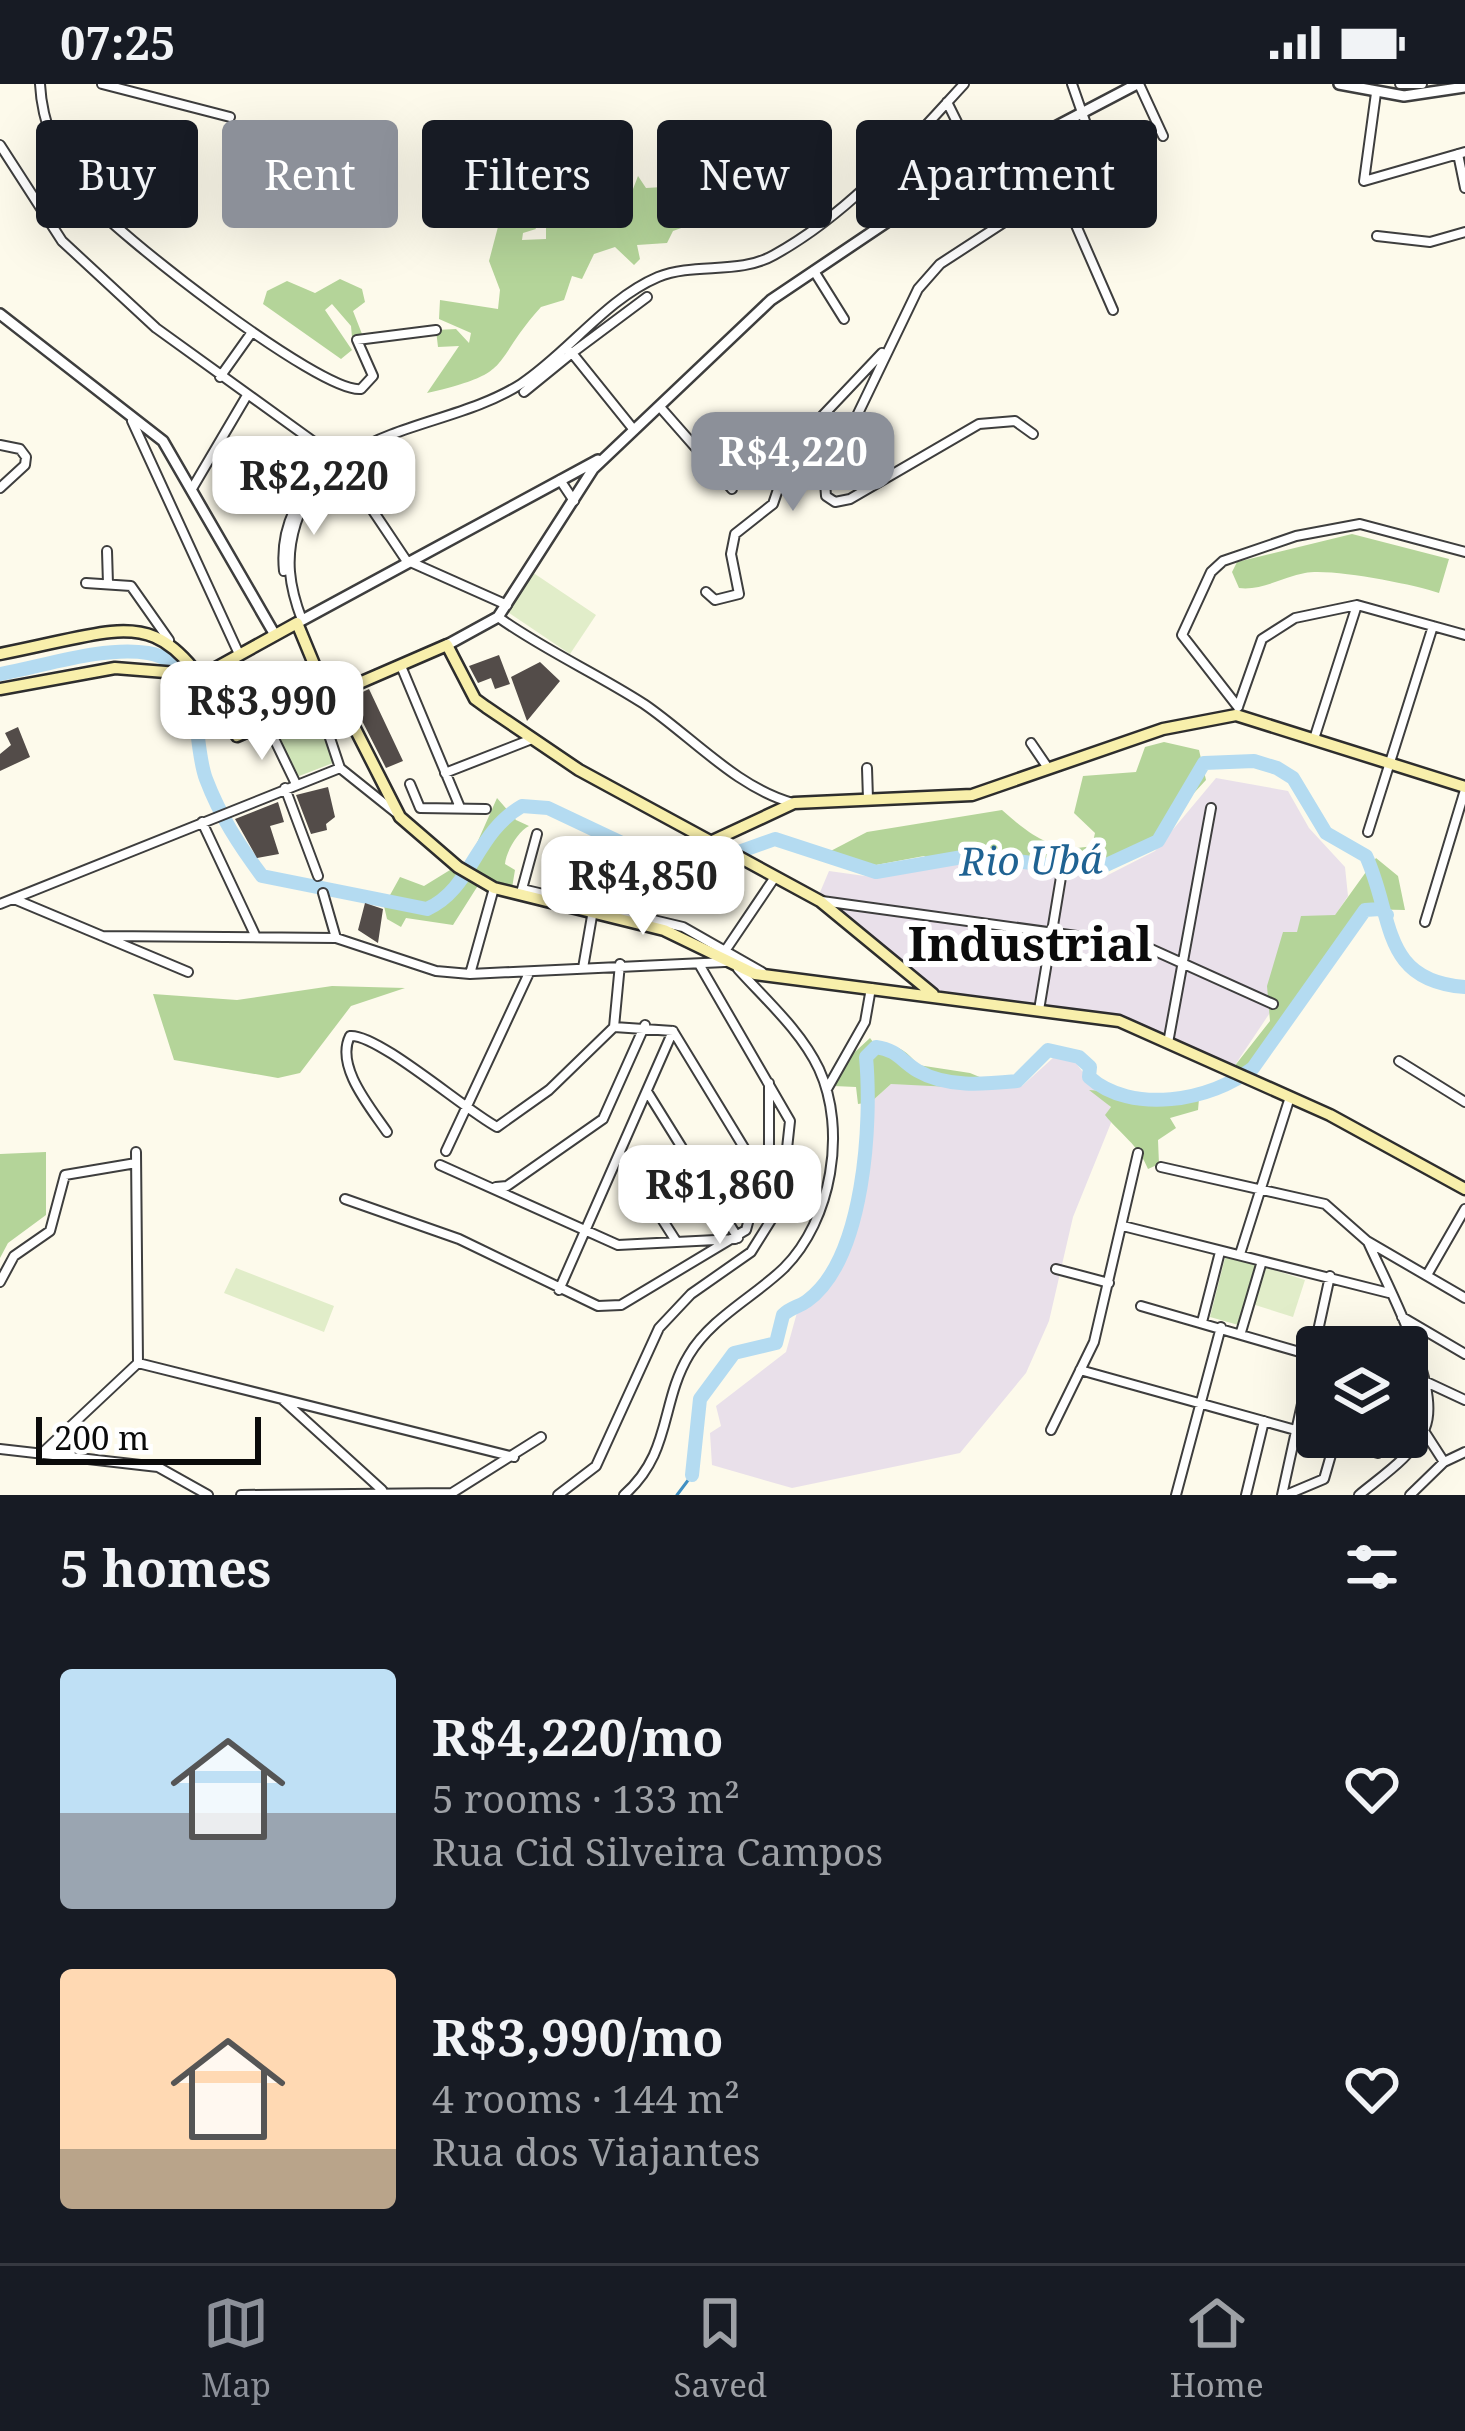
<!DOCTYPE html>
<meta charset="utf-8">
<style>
:root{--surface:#171b24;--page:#242831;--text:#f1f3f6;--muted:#9ea1a6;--line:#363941;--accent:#8c9099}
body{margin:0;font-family:"Noto Serif",serif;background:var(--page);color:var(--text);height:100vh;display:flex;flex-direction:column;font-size:45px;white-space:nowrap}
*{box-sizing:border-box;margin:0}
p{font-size:39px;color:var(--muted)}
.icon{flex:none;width:66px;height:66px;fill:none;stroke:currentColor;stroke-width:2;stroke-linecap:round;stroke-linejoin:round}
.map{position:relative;height:1411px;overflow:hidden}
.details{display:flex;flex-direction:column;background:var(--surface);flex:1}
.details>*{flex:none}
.top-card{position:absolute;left:36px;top:36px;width:1395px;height:108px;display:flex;gap:24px}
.buttons{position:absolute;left:1296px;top:1242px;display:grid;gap:24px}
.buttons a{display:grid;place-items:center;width:132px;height:132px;border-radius:12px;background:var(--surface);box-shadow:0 12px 48px #0002;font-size:60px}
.scale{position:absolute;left:36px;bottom:30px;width:225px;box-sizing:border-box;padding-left:12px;border:6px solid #0b0b0b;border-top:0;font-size:33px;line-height:42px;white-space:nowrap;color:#0b0b0b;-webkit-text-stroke:9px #fff;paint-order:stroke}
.price{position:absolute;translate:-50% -102px;padding:0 27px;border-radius:24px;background:#fff;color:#222;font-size:39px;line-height:78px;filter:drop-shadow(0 3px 6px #0008)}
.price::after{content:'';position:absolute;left:50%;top:72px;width:36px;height:27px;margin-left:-18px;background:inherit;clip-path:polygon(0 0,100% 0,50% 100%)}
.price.active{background:var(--accent);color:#fff}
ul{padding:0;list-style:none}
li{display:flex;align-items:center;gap:36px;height:300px;padding:0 60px}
li span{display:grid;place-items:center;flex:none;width:336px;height:240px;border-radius:12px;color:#555}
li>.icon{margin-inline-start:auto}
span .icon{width:144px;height:144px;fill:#fffc;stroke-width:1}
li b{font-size:51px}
h2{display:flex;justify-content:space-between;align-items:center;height:144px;padding:0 60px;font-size:51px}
.chip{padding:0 42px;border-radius:12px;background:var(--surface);box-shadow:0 12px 48px #0002;font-size:42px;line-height:108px}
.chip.active{background:var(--accent);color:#fff}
.status{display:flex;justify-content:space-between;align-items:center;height:84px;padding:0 60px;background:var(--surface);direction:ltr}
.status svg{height:33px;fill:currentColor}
.tab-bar{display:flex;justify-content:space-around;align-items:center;height:168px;border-top:3px solid var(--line);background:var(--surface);font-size:33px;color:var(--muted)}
.tab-bar a{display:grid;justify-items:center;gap:6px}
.tab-bar .active{color:var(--accent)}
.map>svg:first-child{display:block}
</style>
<div class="status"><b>07:25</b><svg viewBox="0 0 49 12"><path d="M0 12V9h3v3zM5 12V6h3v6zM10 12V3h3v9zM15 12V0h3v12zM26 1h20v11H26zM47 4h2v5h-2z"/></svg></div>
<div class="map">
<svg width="1465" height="1411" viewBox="0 0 1465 1411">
<rect width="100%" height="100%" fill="#fdfaeb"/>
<path fill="#e9e0ea" d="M1216 694 1288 707 1309 744 1345 783 1348 812 1233 984 1124 933 934 906 810 816 818 813 829 787 872 793 971 777 1106 792 1155 767Z
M1054 973 1075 978 1115 1029 1073 1133 1049 1237 1026 1289 960 1369 792 1404 712 1381 710 1349 721 1342 716 1322 786 1268 798 1225 827 1199 864 1111 871 1018 891 1000 1022 1002Z"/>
<path fill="#d0e5b8" d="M313 622 333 679 294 694 271 641Z
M1226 1170 1260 1178 1242 1242 1210 1233Z"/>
<path fill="#b4d499" d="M638 92 646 104 663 103 677 112 684 143 673 147 667 159 637 161 640 175 634 181 615 163 594 170 582 195 572 192 564 216 541 223C488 282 517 288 427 309L459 262 438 263 436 246 456 245 469 259 471 249 439 235 440 216 498 225 500 206 489 177 499 139 531 135 536 145 523 149 522 156 546 155V144L570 122 598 116 615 126 630 113Z
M340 195 362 205 365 218 353 227 362 250 352 253 351 242 332 220 325 226 352 266 341 275 263 220 267 207 287 197 315 209Z
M1352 450 1449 475 1439 509C1412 500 1331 484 1305 489 1283 493 1261 507 1239 504L1232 488 1237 478Z
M1164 658 1199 666 1206 696 1154 752 1107 776 1071 778 973 766 934 778 924 772 876 781 823 771 867 748 1002 726C1029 750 1053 770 1092 762L1095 749 1074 729 1083 692 1136 688 1145 663Z
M497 714 516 736 529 742C518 747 506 768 505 780L515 786 512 804 484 792 453 841 406 834 401 843 387 835 384 822 400 793 424 802 450 786H465Z
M1376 774 1398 792 1405 826 1358 825 1337 869 1249 988 1233 984 1270 937 1267 902 1283 848H1297L1301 832 1335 831Z
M332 902 405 904 351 922 300 989 278 994 174 976 153 910 237 916Z
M870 954 876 962C895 959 906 966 918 981L970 989 994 999 991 1005 891 1000 871 1018 858 1020 856 1003 834 1002 843 979Z
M1089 1006 1199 1015 1198 1026 1170 1034 1176 1044 1158 1056 1159 1080 1148 1085C1138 1060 1121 1051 1105 1031L1111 1023Z
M46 1068V1131L8 1159 0 1174V1070Z"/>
<path fill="#e1edc9" d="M532 488 596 531 570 570 506 527Z
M1262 1182 1305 1196 1293 1233 1252 1220Z
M236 1184 334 1222 324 1248 224 1209Z"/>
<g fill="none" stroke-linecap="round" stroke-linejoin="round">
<path stroke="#4190c2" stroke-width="3" d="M677 1411 692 1391"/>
<path stroke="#b4dbf1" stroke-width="14" d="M0 590C45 582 102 562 148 569 206 578 191 656 206 695 220 732 239 761 262 792L427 825C472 805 475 749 522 722L548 724 622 759 683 779 705 780 775 755 876 788 974 771 1068 784 1104 782 1158 757 1204 679 1254 677 1277 684 1293 694 1326 749 1366 772C1394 833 1380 897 1465 903
M692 1391 700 1315 734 1269 776 1259 783 1231C791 1223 799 1223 807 1217 865 1175 872 1037 866 973L876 963C898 966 901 977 918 987 947 1004 985 1000 1017 997L1048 966 1079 973 1090 983 1089 993C1131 1031 1211 1017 1253 984L1365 826 1380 825 1387 831"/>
</g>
<path fill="#534c49" d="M499 571 510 600 495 605 491 594 478 599 469 582Z
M540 578 560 597 527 637 511 593Z
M369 605 403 677 386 684 353 619 354 612Z
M18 643 30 673 0 687V670L11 661 5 649Z
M328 703 335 733 326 740 327 746 311 750 296 711Z
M278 718 284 738 270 742 279 770 257 774 235 735Z
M365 819 383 825 378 859 358 846Z"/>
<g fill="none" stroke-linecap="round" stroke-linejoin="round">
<defs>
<path id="minor" d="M40 0C42 40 59 79 83 110 112 147 321 310 361 305L373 292 357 256 436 246
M102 0 230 33
M1072 0 1120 137
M1139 0 1163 52
M1400 0H1422
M1376 9 1364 97 1465 68
M947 18 1006 137 940 180 918 205 825 398 826 412 835 418 850 415 979 340 1015 337 1033 350
M1037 52 1113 226
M0 61 62 157 156 244 339 376 406 476 507 521
M1458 70 1465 104
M1377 152 1430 158 1465 148
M814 187 844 235
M568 266 572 269 647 213
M220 293 252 248
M524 308 572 269 634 346
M660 323 732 405
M132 337 239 570
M0 361 20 365 26 373 25 381 0 404
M282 376 311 396
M560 396 574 417
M193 403 246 313
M107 467 108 500
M284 487C279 439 302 405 335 373
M86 499 131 502 169 556
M706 508 715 516 739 510 731 470 735 450 773 420 792 364 882 269
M498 533C544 566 596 589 644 620 691 652 737 704 793 719
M302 536C289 502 285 474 296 439 329 339 446 348 521 300 568 269 606 215 658 193 695 178 739 191 774 171 850 129 907 62 964 0
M401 582 459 721
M328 614 323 633 340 684
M1238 623 1182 551 1211 488 1223 477 1296 452 1360 440 1465 468
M1238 623 1262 555 1295 534 1357 521 1465 551
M267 640 296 700
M1314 655 1357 521
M1031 659 1048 684
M340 684 395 728
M867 684 868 715
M445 689 532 655
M410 700 420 724 486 725
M285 704 318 792
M202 738 256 853
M1368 748 1433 542
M522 805 683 843 762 888
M522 805 537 750
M323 809 336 854
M14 815 188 888
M822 817 1142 861 1273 920
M0 820 340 684
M1425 838 1465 706
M102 852 336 854 436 887 470 890 725 878
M725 867 775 793
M583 884 592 832
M470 890 494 804
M1039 926 1066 763
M614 943 673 947 760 1090
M1168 959 1211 724
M1399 977 1465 1018
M827 1005 865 938 871 904
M648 1009 738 1154
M387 1048C370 1023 335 982 350 952 377 949 465 1026 497 1043L549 1006 614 943 620 880
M446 1067 529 889
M136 1068 138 1279 514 1373
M620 1069 676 1157
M440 1081 618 1161 735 1155
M1161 1083 1325 1120 1367 1157 1465 1214
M496 1103 507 1102 603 1035 645 941
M345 1115 459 1155 598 1222 621 1221 746 1146 769 1061V999
M1123 1142 1389 1209
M1240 1170 1290 1013
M1056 1185 1109 1199
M1427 1191 1465 1125
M0 1198 14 1172 50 1147 65 1091 136 1079
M559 1206 673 947
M1141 1222 1317 1273
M1402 1233 1465 1270
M1202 1238 1220 1168
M1241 1248 1262 1177
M1080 1286 1317 1352
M1407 1289 1465 1316
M283 1316 382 1406
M1051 1346 1094 1258 1138 1069
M1424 1347 1444 1378
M1320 1353 1378 1369
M0 1365 158 1383 208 1411
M40 1371 138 1279
M241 1411 452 1409 541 1353
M558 1411 596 1382 659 1244 691 1210 751 1168 781 1120 790 1037 699 880
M624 1411C672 1369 660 1319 689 1271 711 1234 754 1213 784 1184 832 1136 847 1046 819 985 801 947 766 916 738 885
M1176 1411 1221 1243
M1246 1411 1264 1337
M1282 1411 1330 1192
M1286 1411 1324 1395 1335 1357
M1359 1411C1383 1391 1412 1373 1425 1344 1443 1303 1386 1199 1368 1158
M1410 1411 1444 1378 1465 1368"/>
<path id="tertiary" d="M1339 0 1404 12 1465 3
M0 230 163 357 275 551
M297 539 598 376
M447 561 498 533 593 385 771 216 933 107 1137 0"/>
<path id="secondary" d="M0 570C142 542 159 515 237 652L447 561 475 615 486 623 579 686 820 817 933 910
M203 591 297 539 328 614 334 617
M0 605 115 584 203 591
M345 607 343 621 400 733 458 783 494 804 664 846 755 890 1119 937 1330 1031 1465 1105
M708 759 794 719 972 711 1163 645 1236 631 1465 703"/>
</defs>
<use href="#minor" stroke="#3e3e3e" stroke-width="12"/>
<use href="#tertiary" stroke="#3e3e3e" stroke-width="14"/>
<use href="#secondary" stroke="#2d2d2d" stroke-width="15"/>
<use href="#minor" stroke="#fff" stroke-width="8"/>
<use href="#tertiary" stroke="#fff" stroke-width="9"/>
<use href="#secondary" stroke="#f8efab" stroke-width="10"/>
</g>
<g text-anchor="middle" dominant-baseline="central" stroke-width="12" stroke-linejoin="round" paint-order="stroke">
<g font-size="39" font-style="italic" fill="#1f6292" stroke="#fff">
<text transform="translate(1031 775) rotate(-1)">Rio Ubá</text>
</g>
<g font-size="48" font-weight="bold" fill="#0b0b0b" stroke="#fff">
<text x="1030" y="858">Industrial</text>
</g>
</g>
</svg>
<div class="buttons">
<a><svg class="icon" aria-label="layers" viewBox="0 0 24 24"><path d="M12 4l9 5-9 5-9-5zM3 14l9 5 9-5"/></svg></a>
</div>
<div class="scale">200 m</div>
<b class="price active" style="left:793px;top:430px">R$4,220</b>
<b class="price" style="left:314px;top:454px">R$2,220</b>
<b class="price" style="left:262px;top:679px">R$3,990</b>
<b class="price" style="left:643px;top:854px">R$4,850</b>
<b class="price" style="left:720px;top:1163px">R$1,860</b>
<div class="top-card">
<a class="chip">Buy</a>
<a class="chip active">Rent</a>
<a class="chip">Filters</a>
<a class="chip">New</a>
<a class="chip">Apartment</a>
</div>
</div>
<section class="details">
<h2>5 homes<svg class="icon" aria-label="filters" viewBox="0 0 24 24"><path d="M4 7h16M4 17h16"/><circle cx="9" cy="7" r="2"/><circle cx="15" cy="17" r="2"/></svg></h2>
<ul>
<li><span style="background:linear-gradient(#bfe0f5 60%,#9aa5b1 0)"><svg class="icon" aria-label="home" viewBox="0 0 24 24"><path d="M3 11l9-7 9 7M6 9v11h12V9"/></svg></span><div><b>R$4,220/mo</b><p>5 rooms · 133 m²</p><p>Rua Cid Silveira Campos</p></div><svg class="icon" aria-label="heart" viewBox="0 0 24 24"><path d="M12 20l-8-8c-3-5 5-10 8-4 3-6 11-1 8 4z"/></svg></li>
<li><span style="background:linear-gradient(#ffd9b3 75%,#b9a48a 0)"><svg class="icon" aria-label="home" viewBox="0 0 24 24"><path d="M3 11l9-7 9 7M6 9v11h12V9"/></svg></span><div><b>R$3,990/mo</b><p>4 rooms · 144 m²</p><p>Rua dos Viajantes</p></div><svg class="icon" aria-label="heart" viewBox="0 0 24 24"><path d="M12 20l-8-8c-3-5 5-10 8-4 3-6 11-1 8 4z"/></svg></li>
</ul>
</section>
<nav class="tab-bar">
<a class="active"><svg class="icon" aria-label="map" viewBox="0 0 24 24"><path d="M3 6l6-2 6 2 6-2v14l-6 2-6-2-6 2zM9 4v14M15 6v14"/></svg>Map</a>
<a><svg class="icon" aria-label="saved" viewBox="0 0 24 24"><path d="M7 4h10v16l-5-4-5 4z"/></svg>Saved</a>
<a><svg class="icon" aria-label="home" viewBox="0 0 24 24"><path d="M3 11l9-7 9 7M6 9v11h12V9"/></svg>Home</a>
</nav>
